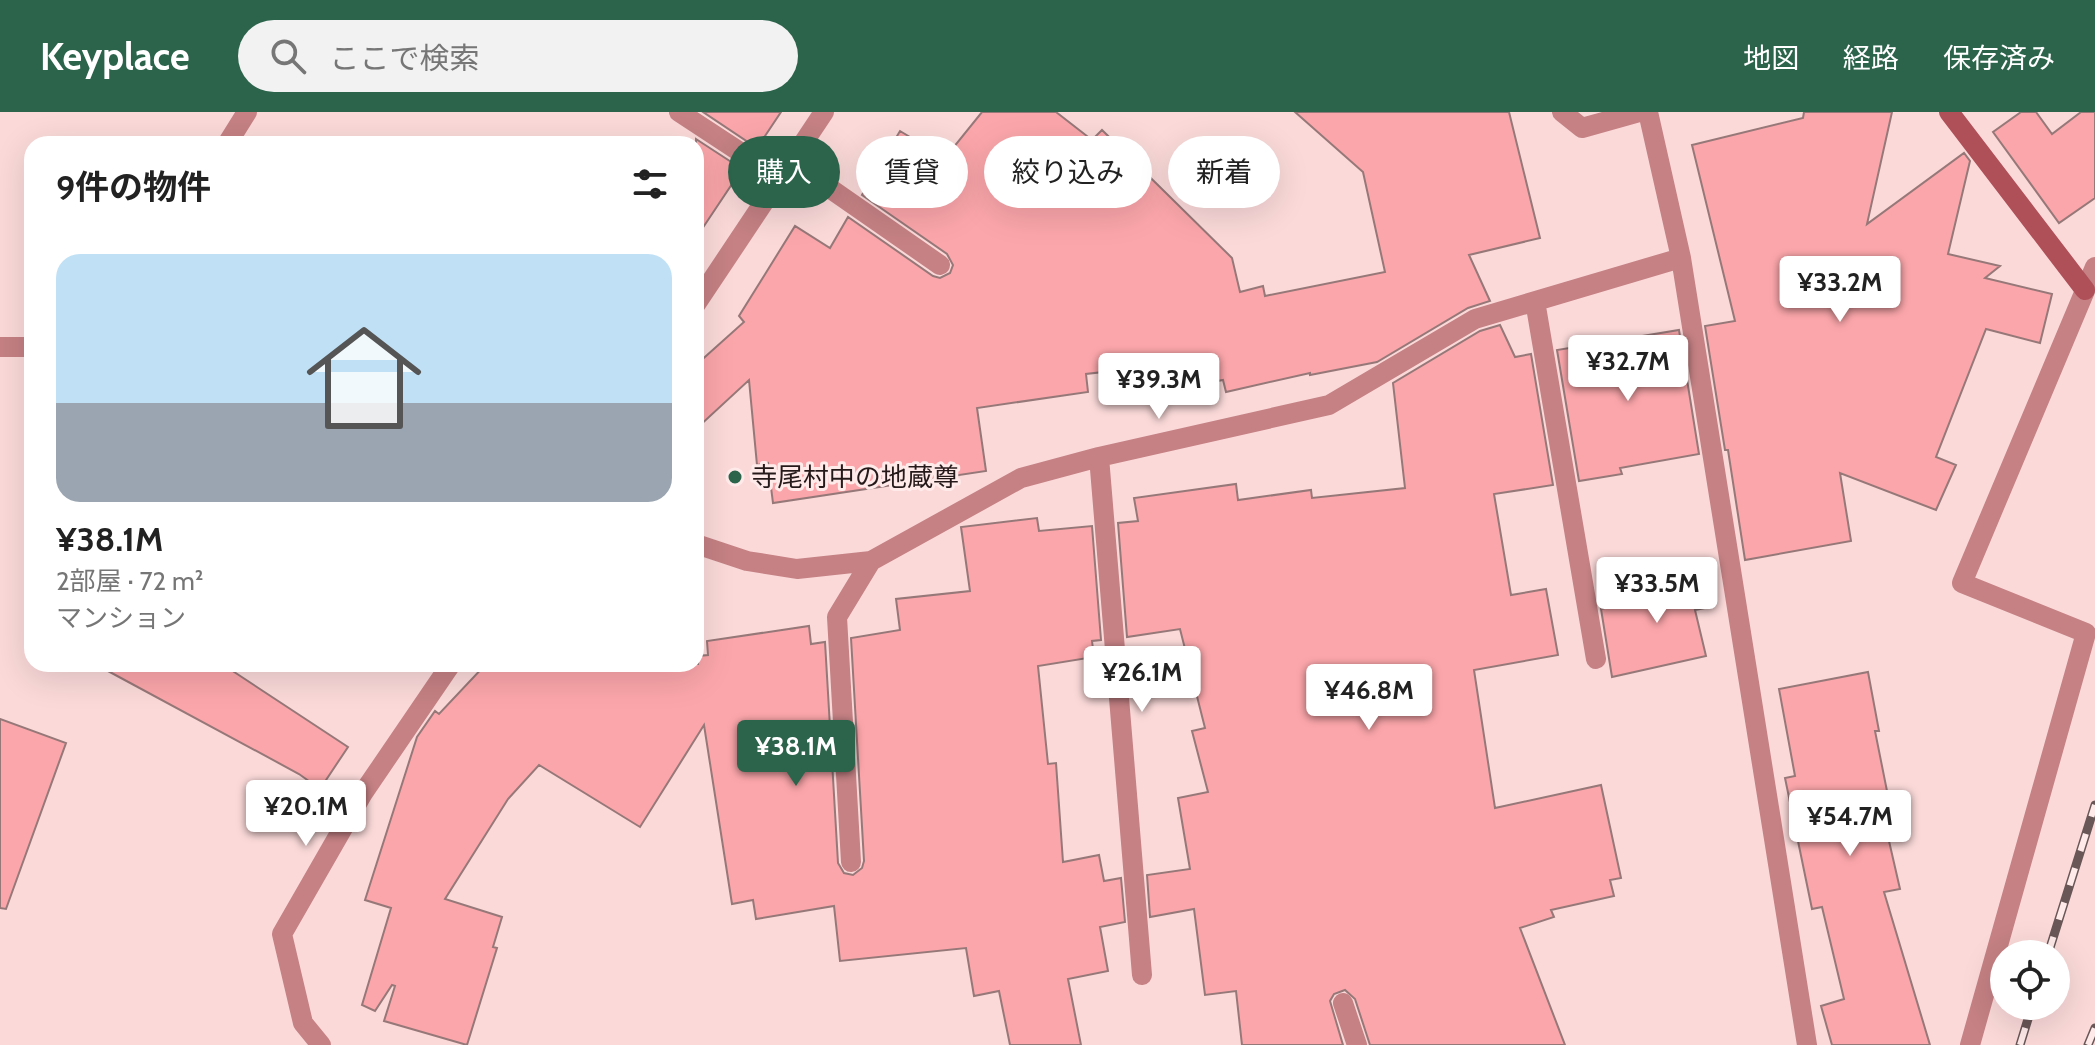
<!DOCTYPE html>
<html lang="ja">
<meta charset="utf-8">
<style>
:root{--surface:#fff;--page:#f2f2f2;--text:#222;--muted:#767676;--accent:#2b634b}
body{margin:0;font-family:Cabin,"Noto Sans JP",sans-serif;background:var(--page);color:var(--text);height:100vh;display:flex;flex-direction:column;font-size:30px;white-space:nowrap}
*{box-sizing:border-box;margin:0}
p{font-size:26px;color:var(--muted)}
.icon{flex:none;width:44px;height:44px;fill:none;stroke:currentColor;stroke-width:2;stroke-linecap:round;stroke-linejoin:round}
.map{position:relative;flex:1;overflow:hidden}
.details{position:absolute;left:24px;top:24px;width:680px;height:536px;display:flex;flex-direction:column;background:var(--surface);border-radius:24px;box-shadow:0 8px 32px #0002}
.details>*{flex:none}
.top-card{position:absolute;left:728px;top:24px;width:760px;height:72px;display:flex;gap:16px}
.fabs{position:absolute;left:1990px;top:828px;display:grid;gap:16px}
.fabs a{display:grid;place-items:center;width:80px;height:80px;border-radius:50%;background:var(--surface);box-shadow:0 8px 32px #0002;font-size:40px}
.price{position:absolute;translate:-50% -68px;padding:0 18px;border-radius:8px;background:#fff;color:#222;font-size:26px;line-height:52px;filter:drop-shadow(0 2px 4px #0008)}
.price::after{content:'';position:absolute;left:50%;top:48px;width:24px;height:18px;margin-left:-12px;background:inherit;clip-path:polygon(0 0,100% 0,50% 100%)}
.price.on{background:var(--accent);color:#fff}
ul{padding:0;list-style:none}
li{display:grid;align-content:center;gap:16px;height:424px;padding:0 32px}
li span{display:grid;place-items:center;height:248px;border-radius:24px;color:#555}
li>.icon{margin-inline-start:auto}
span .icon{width:144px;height:144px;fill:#fffc;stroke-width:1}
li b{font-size:34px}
h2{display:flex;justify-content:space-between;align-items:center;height:96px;padding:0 32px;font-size:34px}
.chip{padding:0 28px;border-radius:36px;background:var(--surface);box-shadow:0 8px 32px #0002;font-size:28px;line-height:72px}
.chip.on{background:var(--accent);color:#fff}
header{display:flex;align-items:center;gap:48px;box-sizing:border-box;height:112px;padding:0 40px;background:var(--accent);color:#fff}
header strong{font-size:38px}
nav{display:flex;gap:44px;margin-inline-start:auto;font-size:28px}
.search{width:560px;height:72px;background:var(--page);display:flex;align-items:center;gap:20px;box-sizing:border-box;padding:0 28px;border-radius:44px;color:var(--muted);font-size:30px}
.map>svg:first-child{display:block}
</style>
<header>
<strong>Keyplace</strong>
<div class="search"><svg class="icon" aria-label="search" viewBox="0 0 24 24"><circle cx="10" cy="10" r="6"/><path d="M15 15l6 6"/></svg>ここで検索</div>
<nav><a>地図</a><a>経路</a><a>保存済み</a></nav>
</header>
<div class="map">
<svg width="2095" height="933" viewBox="0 0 2095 933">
<rect width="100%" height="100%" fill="#fbd9d9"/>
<path fill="#fba6aa" stroke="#977879" stroke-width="2" d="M703 0H781L757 36Z
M982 0H1056L1092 28 1102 18 1232 146 1240 180 1263 174 1265 184 1385 160 1363 60 1295 0H1509L1540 126 1469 143 1490 189 1468 196 1377 250 1310 263V261L1226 280 1223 268 1207 271 1202 249 1086 262 1088 280 977 296 986 359 773 391 768 351 757 353 749 268 696 317V253L744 210 739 204 795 114 830 136 848 105 933 164 940 166 950 161 953 153 947 142 862 83 900 19 945 46Z
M1804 0H1892L1867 112 1964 41 1970 49 1948 142 2000 154 1985 166 2052 182 2040 231 1986 217 1936 345 1956 353 1936 398 1840 361 1851 429 1745 448 1728 338H1725L1705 214 1735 209 1692 33 1803 6Z
M2021 0H2036L2052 22 2081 0H2095V86L2059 111 1993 20Z
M696 27 742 57 696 126Z
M1500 213 1515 245 1531 242 1553 373 1494 382 1511 483 1546 477 1558 543 1474 558 1495 696 1601 673 1621 766 1610 768 1614 784 1551 798 1554 805 1520 816 1565 933H1370L1355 887 1345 878 1334 882 1330 889 1343 933H1242L1236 879 1205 883 1194 797 1150 805 1147 763 1190 757 1178 686 1208 680 1192 619 1205 616 1180 517 1127 525 1118 411 1138 409 1134 386 1236 372 1238 388 1311 378 1312 386 1405 376 1393 271 1480 219Z
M1679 218 1699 342 1620 356 1622 362 1579 369 1557 238Z
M1037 406 1039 419 1092 414 1101 528 1092 529 1094 545 1038 554 1048 652 1056 651 1063 750 1099 743 1104 769 1121 766 1125 810 1100 815 1108 859 1068 867 1081 933H1010L999 879 974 884 966 836 840 849 834 794 756 807 753 788 732 792 704 613 640 715 539 653 508 687 445 787 502 805 493 835 497 836 467 933 384 909 395 874 392 873 375 899 362 893 391 796 365 788 417 625 435 599 439 602 486 552H698V544L708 543 707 529 809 514 811 532 825 530 838 751 844 761 853 763 862 756 864 749 851 526 900 518 896 487 970 479 961 415Z
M1695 452 1705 496 1695 498 1706 544 1612 565 1601 497 1655 484 1649 463Z
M95 552H222L348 635 320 677 299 662Z
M1868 560 1879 619H1875L1887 679 1878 681 1900 777 1884 780 1930 933H1832L1821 894 1844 887 1822 795 1812 797 1785 666 1795 664 1779 577Z
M0 607 66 631 6 797 0 796Z"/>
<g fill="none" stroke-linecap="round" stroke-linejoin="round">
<path stroke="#c58184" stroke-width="20" d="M679 0 781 67
M1562 0 1582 16 1639 0
M227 32 247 0
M792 50 940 153
M1681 146 1807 933
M1535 189 1596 547
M696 192 824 0
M0 235H32
M1099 345 1142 863
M696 432 747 449 797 457 871 449
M851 750 837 505 871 449 1021 366 1099 345 1329 293 1475 207 1681 146 1648 0
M1343 891 1357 933
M321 933 303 911 282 822 363 681 451 552
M1970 933 2086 521 1962 471 2095 155"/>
<path stroke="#af4f58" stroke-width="20" d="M1949 0 2085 178"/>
<defs>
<path id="rail" d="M2048 842 2095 693
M2020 933 2032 894
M2088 933 2095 916"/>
</defs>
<use href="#rail" stroke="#695657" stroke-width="9"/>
<use href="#rail" stroke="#ffeaea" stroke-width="6" stroke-dasharray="18" stroke-linecap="butt"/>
</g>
<circle fill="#2b634b" stroke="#ffeaea" stroke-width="3" cx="735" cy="365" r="8"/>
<g text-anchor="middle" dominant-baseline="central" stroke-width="6" stroke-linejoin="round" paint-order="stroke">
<g font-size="26" fill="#25191a" stroke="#ffeaea" text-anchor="start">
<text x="751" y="365">寺尾村中の地蔵尊</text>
</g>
</g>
</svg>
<div class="fabs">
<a><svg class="icon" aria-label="locate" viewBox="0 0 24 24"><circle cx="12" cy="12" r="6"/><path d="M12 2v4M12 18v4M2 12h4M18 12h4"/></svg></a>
</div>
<b class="price" style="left:1840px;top:212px">¥33.2M</b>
<b class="price" style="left:1628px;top:291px">¥32.7M</b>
<b class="price" style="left:1159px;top:309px">¥39.3M</b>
<b class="price" style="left:1657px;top:513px">¥33.5M</b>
<b class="price" style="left:1142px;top:602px">¥26.1M</b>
<b class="price" style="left:1369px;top:620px">¥46.8M</b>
<b class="price on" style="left:796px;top:676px">¥38.1M</b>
<b class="price" style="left:306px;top:736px">¥20.1M</b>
<b class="price" style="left:1850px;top:746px">¥54.7M</b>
<div class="top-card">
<a class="chip on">購入</a>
<a class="chip">賃貸</a>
<a class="chip">絞り込み</a>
<a class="chip">新着</a>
</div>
<section class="details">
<h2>9件の物件<svg class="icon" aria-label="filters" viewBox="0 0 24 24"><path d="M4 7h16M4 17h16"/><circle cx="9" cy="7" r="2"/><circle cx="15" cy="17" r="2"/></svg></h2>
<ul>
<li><span style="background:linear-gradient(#bfe0f5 60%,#9aa5b1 0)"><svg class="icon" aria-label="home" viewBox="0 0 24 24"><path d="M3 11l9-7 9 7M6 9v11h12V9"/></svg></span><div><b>¥38.1M</b><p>2部屋 · 72 m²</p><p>マンション</p></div></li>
</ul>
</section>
</div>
